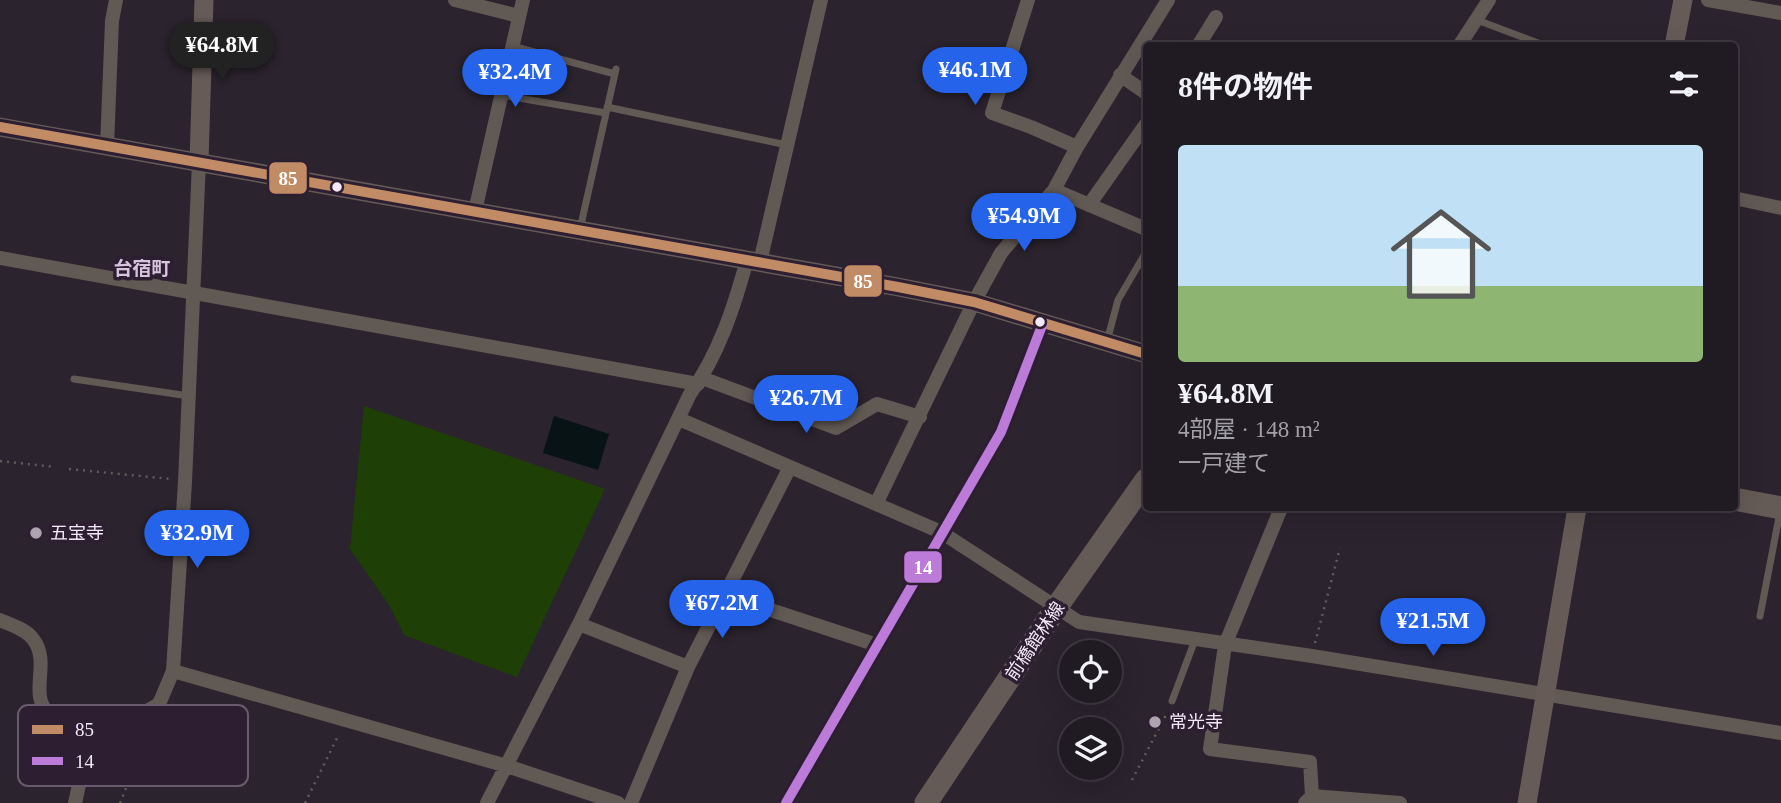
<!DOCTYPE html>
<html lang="ja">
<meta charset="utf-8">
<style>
:root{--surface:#201a22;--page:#2d272f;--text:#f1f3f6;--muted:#a2a1a5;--line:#3d3840;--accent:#2563eb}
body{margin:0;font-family:"Times New Roman","Noto Sans JP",serif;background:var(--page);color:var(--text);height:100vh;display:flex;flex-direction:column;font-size:26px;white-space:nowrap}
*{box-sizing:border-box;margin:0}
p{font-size:23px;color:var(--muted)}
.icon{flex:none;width:38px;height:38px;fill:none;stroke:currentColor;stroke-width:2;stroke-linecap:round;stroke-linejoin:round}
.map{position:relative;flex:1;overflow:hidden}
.sheet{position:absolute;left:1143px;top:42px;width:595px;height:469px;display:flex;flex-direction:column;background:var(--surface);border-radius:7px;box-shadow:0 7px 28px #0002,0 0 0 2px var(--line)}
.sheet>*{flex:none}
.controls{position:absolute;left:1059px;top:640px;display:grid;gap:14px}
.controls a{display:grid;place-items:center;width:63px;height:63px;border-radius:50%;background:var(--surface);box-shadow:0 7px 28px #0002,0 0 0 2px var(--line);font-size:35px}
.price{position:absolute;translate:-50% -60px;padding:0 16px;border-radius:24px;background:var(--accent);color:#fff;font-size:23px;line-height:46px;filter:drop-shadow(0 2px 4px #0008)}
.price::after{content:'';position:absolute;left:50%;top:42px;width:21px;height:16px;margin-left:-10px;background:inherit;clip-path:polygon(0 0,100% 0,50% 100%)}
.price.active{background:#222;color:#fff}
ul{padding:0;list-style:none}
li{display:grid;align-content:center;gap:14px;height:371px;padding:0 35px}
li span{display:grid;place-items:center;height:217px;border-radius:7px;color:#555}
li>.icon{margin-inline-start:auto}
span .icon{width:126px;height:126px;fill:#fffc;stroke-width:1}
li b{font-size:30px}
h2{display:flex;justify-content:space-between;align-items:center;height:84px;padding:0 35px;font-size:30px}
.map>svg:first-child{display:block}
</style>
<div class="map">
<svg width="1781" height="803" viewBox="0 0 1781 803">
<rect width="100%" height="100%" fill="#2b232d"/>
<path fill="#1e4006" d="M364 406 605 489 517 677 404 635 389 605 350 549Z"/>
<path fill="#071314" d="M554 416 609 434 598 470 543 453Z"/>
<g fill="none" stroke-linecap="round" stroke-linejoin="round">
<path stroke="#635c5c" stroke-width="2.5" stroke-dasharray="2 5" stroke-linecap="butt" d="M0 461 55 467
M69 469 171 479
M1315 643 1340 548
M1132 780 1167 713
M120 803 151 725
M305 803 339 734"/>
<path stroke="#615954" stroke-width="7" d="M1477 20 1546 46
M512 46 615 74
M501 95 606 113
M607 107 787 145
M580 229 616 69
M1107 341 1118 300 1146 252
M74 379 189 396
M1760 616 1780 512
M1172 701 1195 640"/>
<path stroke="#615954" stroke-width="14" d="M455 0 519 16
M1028 0 992 113 1031 127 1077 147
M1708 0 1781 13
M1198 46 1216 17
M1459 46 1489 0
M1120 75 1146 93
M107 146 112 21 116 0
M1054 190 1146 229
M1734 198 1781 208
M1089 205 1146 124
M475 211 523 0
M0 258 698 384
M760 262 821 0
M702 378 836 428 877 404 920 417
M679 419 941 532 1079 622 1312 656 1781 733
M876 504 974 302 1001 253 1054 190 1077 147 1168 0
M1281 508 1225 645 1210 749 1310 762 1312 796
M725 595 877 645
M0 620C11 625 26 629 33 639 47 657 37 678 40 697 45 732 106 726 130 719 140 716 150 709 159 704L173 671 185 482 199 162
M579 624 688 667
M173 671 507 766 618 803
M75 803 92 726
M487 803 579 624 690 394C719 354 734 307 747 260
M631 803 688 667 790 467
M786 803 1001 432 1043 323
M1305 803 1312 796 1400 803"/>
<path stroke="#665b56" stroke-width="19" d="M1674 46 1683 0
M0 127 898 287 974 302 1146 354
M199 162 204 0
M1527 803 1577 508"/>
<path stroke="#645a56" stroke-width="23" d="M1734 499 1781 508
M926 803 1056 608 1146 480"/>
<defs>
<path id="bus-1" d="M0 127 898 287 974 302 1146 354"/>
<path id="bus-2" d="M786 803 1001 432 1043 323"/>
</defs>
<use href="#bus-1" stroke="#2d1e32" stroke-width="16"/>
<use href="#bus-2" stroke="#2d1e32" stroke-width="16"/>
<use href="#bus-1" stroke="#c18c65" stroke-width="10"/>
<use href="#bus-2" stroke="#bd7bd9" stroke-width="10"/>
</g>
<g fill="#f3e9f6" stroke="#2d1e32" stroke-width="2.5">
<circle cx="337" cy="187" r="6"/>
<circle cx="1040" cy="322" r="6"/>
</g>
<g fill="#ada4b0" stroke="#2d1e32" stroke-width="2.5">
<circle cx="36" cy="533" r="7"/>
<circle cx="1155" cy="722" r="7"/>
</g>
<g text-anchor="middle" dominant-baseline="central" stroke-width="7" stroke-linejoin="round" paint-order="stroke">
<g font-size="18" fill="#f3e9f6" stroke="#2d1e32" text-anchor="start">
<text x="50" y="533">五宝寺</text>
<text x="1169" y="722">常光寺</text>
</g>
<g font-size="18" fill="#f3e9f6" stroke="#2d1e32">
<text transform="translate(1035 641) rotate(-56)">前橋館林線</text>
</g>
<g font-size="19" font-weight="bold" fill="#d7c3dd" stroke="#2d1e32">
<text x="142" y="268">台宿町</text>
</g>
</g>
<rect x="18" y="705" width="230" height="81" rx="10" fill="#2d1e32" stroke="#685b6d" stroke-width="2"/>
<rect x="32" y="725" width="31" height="9" fill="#c18c65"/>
<rect x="32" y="757" width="31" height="8" fill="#bd7bd9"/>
<g font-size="19" fill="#f3e9f6">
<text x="75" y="736">85</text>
<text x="75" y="768">14</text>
</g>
<g stroke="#2d1e32" stroke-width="2.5">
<rect x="268" y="161" width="40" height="34" rx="7" fill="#c18c65"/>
<rect x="843" y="264" width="40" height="34" rx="7" fill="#c18c65"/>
<rect x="903" y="550" width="40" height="34" rx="7" fill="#bd7bd9"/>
</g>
<g font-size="19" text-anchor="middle" font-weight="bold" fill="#fff">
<text x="288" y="185">85</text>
<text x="863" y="288">85</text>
<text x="923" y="574">14</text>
</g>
</svg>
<div class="controls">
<a><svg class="icon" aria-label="locate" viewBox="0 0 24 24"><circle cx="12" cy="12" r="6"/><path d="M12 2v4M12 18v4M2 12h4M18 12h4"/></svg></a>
<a><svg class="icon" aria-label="layers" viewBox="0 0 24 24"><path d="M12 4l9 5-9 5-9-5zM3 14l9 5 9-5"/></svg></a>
</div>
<b class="price active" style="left:222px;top:82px">¥64.8M</b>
<b class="price" style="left:975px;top:107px">¥46.1M</b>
<b class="price" style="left:515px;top:109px">¥32.4M</b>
<b class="price" style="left:1024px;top:253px">¥54.9M</b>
<b class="price" style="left:806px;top:435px">¥26.7M</b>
<b class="price" style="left:197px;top:570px">¥32.9M</b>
<b class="price" style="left:722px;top:640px">¥67.2M</b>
<b class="price" style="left:1433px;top:658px">¥21.5M</b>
<section class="sheet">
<h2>8件の物件<svg class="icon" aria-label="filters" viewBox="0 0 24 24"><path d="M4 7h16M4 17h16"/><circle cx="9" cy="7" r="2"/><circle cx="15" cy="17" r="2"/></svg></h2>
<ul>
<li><span style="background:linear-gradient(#bfe0f5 65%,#8fb573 0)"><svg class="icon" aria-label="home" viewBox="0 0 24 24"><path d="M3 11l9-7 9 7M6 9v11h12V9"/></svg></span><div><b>¥64.8M</b><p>4部屋 · 148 m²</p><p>一戸建て</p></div></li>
</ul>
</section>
</div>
